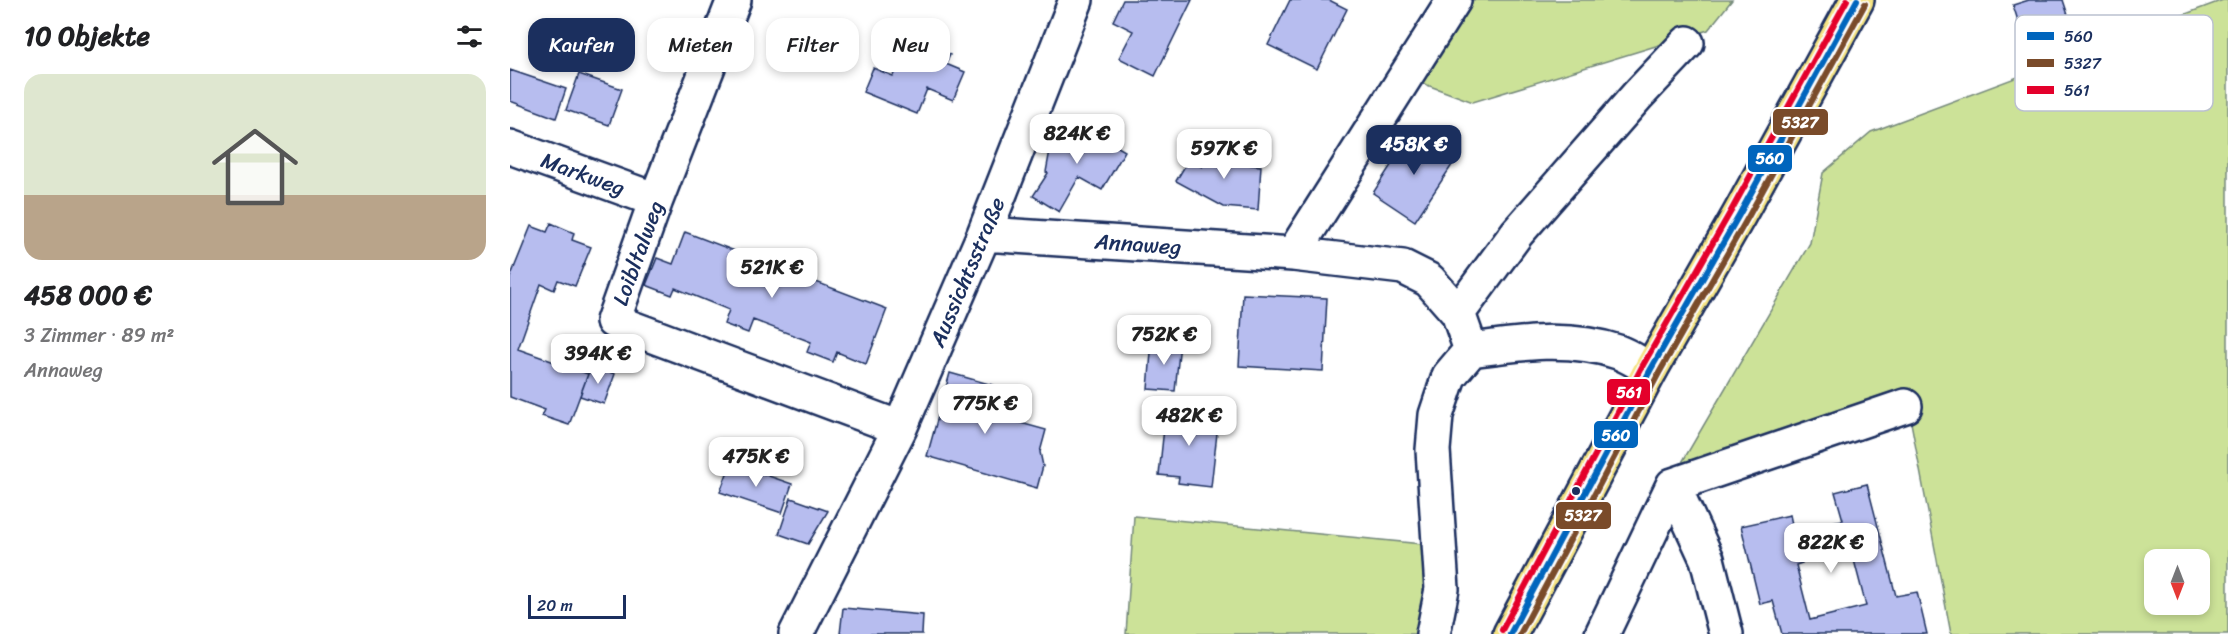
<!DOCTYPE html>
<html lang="de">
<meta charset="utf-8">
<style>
:root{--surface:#fff;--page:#f6f6f6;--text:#202124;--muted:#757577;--line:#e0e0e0;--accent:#1b2f5e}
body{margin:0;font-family:Sriracha,sans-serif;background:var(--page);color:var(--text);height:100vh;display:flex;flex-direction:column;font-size:22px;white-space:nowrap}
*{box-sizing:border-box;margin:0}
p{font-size:20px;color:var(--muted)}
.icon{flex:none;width:33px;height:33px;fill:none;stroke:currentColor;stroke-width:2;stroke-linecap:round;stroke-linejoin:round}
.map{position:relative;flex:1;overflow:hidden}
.panel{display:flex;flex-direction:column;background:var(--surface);width:510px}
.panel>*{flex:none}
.hud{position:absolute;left:18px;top:18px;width:570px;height:54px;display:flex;gap:12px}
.needle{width:39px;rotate:180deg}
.tools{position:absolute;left:1634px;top:549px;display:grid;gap:12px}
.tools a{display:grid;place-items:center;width:66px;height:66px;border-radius:12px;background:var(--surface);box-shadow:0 3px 9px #0003;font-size:30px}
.scale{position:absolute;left:18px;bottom:15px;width:98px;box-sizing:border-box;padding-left:6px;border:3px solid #1b2f5e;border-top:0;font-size:16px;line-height:21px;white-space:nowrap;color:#1b2f5e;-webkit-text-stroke:4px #fff;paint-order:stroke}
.price{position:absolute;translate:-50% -51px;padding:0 14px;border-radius:12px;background:#fff;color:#222;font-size:20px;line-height:39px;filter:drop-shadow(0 2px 3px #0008)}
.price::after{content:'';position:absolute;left:50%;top:36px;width:18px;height:14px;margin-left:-9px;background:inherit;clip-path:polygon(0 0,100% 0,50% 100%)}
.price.on{background:var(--accent);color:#fff}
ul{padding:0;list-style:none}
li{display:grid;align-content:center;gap:12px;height:318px;padding:0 24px}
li+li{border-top:2px solid var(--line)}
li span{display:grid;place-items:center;height:186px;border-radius:18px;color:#555}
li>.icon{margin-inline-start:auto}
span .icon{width:108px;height:108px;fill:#fffc;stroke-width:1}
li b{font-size:26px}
h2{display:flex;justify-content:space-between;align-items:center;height:72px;padding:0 24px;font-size:26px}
.tag{padding:0 21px;border-radius:18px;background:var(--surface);box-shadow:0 3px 9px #0003;font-size:21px;line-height:54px}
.tag.on{background:var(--accent);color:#fff}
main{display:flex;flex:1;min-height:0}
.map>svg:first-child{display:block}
</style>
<main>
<section class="panel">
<h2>10 Objekte<svg class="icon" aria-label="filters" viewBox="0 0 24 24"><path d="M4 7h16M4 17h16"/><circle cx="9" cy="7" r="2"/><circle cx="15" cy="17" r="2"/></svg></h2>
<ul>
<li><span style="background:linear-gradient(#dfe7d0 65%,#b9a48a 0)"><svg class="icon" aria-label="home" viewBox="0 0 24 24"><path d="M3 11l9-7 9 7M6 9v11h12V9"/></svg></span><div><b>458 000 €</b><p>3 Zimmer · 89 m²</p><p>Annaweg</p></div></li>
</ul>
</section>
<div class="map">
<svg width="1718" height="634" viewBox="0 0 1718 634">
<rect width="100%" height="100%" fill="#fff"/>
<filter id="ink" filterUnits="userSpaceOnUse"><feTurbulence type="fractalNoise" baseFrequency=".0167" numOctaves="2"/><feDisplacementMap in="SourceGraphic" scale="12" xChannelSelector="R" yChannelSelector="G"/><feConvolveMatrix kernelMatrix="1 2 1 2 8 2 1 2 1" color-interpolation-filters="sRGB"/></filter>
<g filter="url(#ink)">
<path fill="#cce298" stroke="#74887b" stroke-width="1.5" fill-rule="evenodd" d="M960 0H1222L1198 30 963 102 909 82Z
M1713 0H1718V634H1441L1396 396 1167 471 1300 243 1313 173 1361 132ZM1644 560H1689V604H1644Z
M624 516 912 544 916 612 908 634H616Z"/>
<path fill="#b7bdef" stroke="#1b2f5e" stroke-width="1.5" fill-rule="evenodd" d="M613 0H682L645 76 609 58 623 31 603 21Z
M780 0H819L837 9 807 69 758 45Z
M1519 0H1553L1562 27 1515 43 1503 5Z
M273 28 304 40 293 70 261 57Z
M416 45 440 55 436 64 455 72 443 100 417 89 407 114 353 92 363 68 383 76 394 48 412 55Z
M0 70 56 89 46 118 0 101Z
M69 74 112 89 99 125 56 110Z
M567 123 615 151 592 190 569 177 549 212 523 196 538 173 536 172 542 139 555 141Z
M903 131 946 159 905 221 863 193Z
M704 144 741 165 751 166 748 210 714 207 666 181 679 159 692 167Z
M41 223 64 233 62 240 81 247 65 286 48 280 44 290 31 284 8 349 78 374 59 425 32 416 35 410 0 397V278L21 226 37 232Z
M175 232 377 309 356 364 327 352 323 362 297 352 301 342 243 320 238 333 214 324 219 310 165 288 162 295 136 285 147 258 163 264Z
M733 294 817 298 813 371 729 366Z
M642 340 670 343 665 391 638 389Z
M81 366 105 374 94 404 70 396Z
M440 373 486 386 478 414 536 430 530 452 533 466 527 488 417 456Z
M656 409 709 415 701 487 668 483 669 477 649 475Z
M221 463 282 484 272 513 210 492Z
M1357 484 1386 596 1407 592 1417 634H1272L1263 601 1250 604 1231 526 1280 515 1283 529 1333 520 1325 492ZM1339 541 1356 606 1300 620 1286 565 1292 563 1290 554Z
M281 498 318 511 298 544 269 534Z
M333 608 413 615 412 634H330Z"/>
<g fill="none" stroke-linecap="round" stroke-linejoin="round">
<defs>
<path id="minor" d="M224 0 146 200 103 321 390 428
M0 147 146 200
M474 234 783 254 893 267 919 280 948 313 961 350
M783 254 944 0
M948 313 1007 233 1127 96 1177 43
M1163 485 1395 406
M1163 485 1197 559 1216 634
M286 634 390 428 474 234 566 0
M923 634 932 589 923 450 926 415 939 376 961 350C1010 343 1060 336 1108 352 1119 356 1130 364 1141 369
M1092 634 1163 485"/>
<path id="major" d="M1000 634 1141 369 1229 215 1347 0"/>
</defs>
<use href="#minor" stroke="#1b2f5e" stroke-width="38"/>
<use href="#major" stroke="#1b2f5e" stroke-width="38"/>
<use href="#minor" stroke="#fff" stroke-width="33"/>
<use href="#major" stroke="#f5e382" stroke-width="33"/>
<defs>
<path id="bus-1" d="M1000 634 1141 369 1229 215 1347 0"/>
<path id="bus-2" d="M1010 634 1149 373 1237 219 1355 4"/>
<path id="bus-3" d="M992 630 1133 365 1221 211 1337 0"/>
</defs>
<use href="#bus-1" stroke="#fff" stroke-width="10"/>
<use href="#bus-2" stroke="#fff" stroke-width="10"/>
<use href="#bus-3" stroke="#fff" stroke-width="10"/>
<use href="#bus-1" stroke="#0065bd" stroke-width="6"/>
<use href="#bus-2" stroke="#7a4b2a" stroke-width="6"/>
<use href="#bus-3" stroke="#e4002b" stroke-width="6"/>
</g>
</g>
<circle fill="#1b2f5e" stroke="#fff" stroke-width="2" cx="1066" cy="491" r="5"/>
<g text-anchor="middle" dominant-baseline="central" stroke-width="4.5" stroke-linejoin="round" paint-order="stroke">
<g font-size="22" fill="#1b2f5e" stroke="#fff">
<text transform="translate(73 174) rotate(20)">Markweg</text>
<text transform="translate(628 244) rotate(4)">Annaweg</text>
<text transform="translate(128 253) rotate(-70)">Loibltalweg</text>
<text transform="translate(457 272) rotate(-67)">Aussichtsstraße</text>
</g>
</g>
<rect x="1505" y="15" width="198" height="96" rx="9" fill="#fff" stroke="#bbc1cf" stroke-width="1.5"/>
<rect x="1517" y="32" width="27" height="8" fill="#0065bd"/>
<rect x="1517" y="59" width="27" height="8" fill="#7a4b2a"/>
<rect x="1517" y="86" width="27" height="8" fill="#e4002b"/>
<g font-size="16" fill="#1b2f5e">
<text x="1554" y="42">560</text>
<text x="1554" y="69">5327</text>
<text x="1554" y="96">561</text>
</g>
<g stroke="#fff" stroke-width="2">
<rect x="1262" y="108" width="57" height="28" rx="6" fill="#7a4b2a"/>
<rect x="1237" y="144" width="46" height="29" rx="6" fill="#0065bd"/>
<rect x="1096" y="378" width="45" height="28" rx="6" fill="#e4002b"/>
<rect x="1083" y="420" width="46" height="29" rx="6" fill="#0065bd"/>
<rect x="1045" y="501" width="57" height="29" rx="6" fill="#7a4b2a"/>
</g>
<g font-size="16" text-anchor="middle" font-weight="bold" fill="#fff">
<text x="1290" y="128">5327</text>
<text x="1260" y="164">560</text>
<text x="1119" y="398">561</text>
<text x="1106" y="441">560</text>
<text x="1073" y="521">5327</text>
</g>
</svg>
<div class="tools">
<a><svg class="needle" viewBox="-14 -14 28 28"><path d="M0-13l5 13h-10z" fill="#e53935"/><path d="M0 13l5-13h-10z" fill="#757577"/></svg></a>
</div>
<div class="scale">20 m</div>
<b class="price" style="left:567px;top:165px">824K €</b>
<b class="price on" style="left:904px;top:176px">458K €</b>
<b class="price" style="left:714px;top:180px">597K €</b>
<b class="price" style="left:262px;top:299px">521K €</b>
<b class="price" style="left:654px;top:366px">752K €</b>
<b class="price" style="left:88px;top:385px">394K €</b>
<b class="price" style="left:475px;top:435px">775K €</b>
<b class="price" style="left:679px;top:447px">482K €</b>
<b class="price" style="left:246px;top:488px">475K €</b>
<b class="price" style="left:1321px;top:574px">822K €</b>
<div class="hud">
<a class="tag on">Kaufen</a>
<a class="tag">Mieten</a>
<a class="tag">Filter</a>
<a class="tag">Neu</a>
</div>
</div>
</main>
